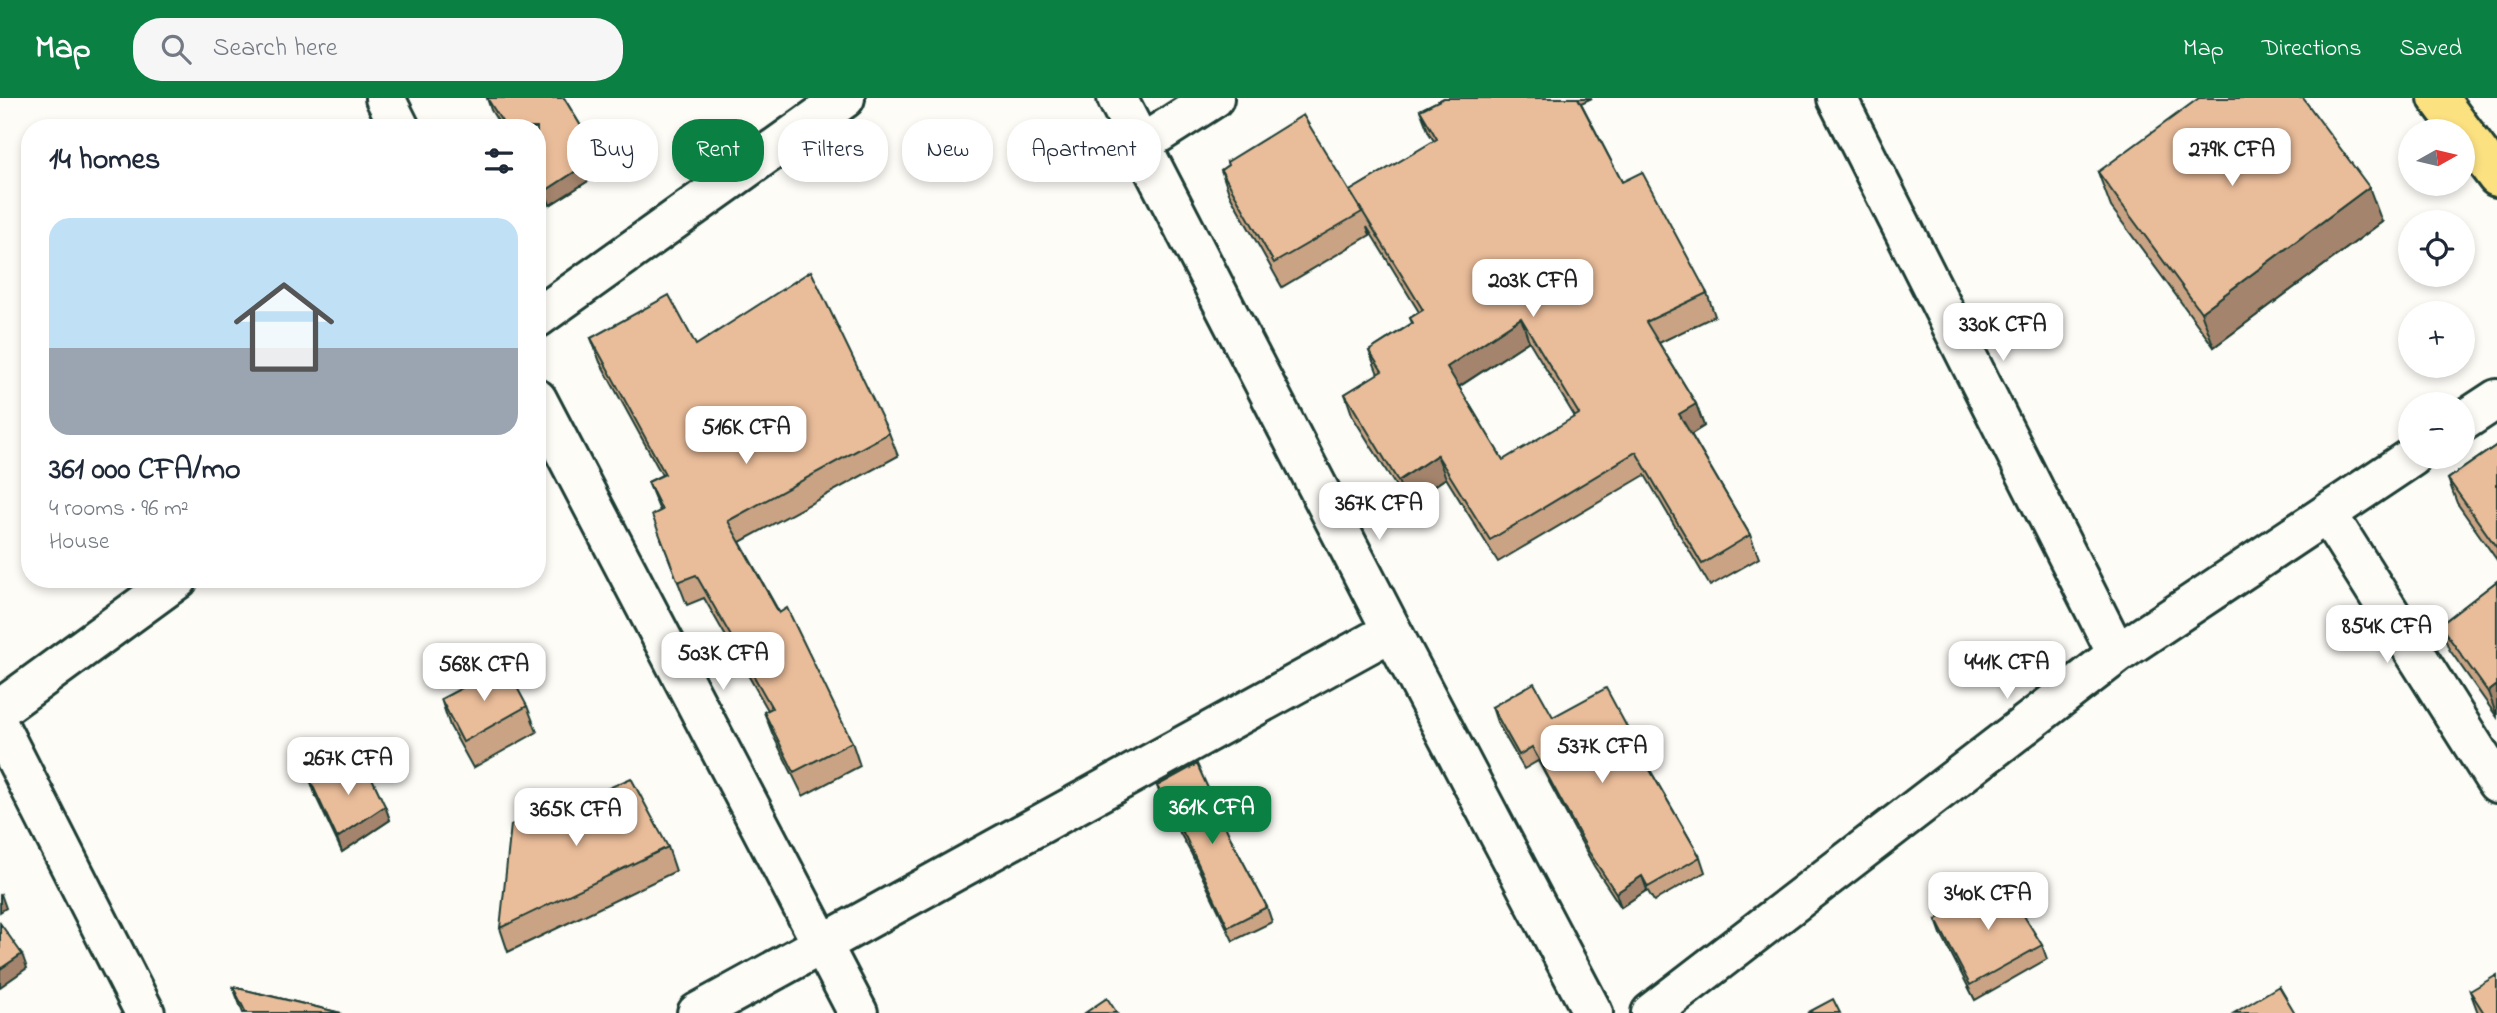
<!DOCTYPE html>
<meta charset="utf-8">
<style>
:root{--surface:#fff;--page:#f6f6f7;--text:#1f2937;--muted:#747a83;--accent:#0b8043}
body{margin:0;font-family:"Indie Flower",sans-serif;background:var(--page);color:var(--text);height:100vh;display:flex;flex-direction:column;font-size:26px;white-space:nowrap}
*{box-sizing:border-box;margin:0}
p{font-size:23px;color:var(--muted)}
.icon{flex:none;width:38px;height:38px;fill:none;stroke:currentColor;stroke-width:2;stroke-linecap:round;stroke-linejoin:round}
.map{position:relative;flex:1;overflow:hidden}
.sheet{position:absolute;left:21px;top:21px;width:525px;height:469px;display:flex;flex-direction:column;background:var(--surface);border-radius:28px;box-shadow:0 4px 10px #0003}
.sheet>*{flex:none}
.hud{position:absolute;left:567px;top:21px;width:665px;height:63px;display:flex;gap:14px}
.needle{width:46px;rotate:82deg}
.tools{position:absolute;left:2398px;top:21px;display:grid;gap:14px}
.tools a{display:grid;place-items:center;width:77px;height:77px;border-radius:50%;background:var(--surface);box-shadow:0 4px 10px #0003;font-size:35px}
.price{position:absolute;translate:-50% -60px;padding:0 16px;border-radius:14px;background:#fff;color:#222;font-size:23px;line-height:46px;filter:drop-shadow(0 2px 4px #0008)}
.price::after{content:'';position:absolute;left:50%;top:42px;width:21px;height:16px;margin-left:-10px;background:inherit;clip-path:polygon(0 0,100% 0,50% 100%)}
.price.on{background:var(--accent);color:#fff}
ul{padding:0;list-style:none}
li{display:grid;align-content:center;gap:14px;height:371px;padding:0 28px}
li span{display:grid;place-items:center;height:217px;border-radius:21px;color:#555}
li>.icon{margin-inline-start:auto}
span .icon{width:126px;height:126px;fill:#fffc;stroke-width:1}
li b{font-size:30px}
h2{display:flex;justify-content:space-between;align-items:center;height:84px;padding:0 28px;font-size:30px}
.chip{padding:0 24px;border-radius:28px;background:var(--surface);box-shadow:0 4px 10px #0003;font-size:24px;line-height:63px}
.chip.on{background:var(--accent);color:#fff}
header{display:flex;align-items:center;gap:42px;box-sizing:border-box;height:98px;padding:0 35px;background:var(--accent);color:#fff}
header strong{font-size:33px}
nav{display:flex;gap:38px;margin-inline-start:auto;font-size:24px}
.search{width:490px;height:63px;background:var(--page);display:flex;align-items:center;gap:18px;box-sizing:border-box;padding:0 24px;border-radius:28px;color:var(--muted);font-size:26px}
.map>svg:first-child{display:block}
</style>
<header>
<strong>Map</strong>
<div class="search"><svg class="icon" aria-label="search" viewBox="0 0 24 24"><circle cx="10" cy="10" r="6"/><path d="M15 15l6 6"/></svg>Search here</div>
<nav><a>Map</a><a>Directions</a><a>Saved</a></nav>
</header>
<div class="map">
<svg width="2497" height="915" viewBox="0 0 2497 915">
<rect width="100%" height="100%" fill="#fdfcf7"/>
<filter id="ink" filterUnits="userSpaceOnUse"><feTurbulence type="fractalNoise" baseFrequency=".0143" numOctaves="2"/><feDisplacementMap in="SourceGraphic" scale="14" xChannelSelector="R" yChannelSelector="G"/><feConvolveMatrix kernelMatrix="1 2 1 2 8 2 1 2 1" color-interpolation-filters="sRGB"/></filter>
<g filter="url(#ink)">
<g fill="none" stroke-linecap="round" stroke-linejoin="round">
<defs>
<path id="street" d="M385 0 400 30
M1117 0 1392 533 1593 915
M1837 0 2117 556
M1142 46 1214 0
M537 220 845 0
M537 301 858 915
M2462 324 2497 301
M2328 417 2497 685
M0 611 178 481
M0 630 145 915
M697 915 1392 533
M1651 915 2117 556 2412 359"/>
<path id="highway" d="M2438 0 2497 79"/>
</defs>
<use href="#street" stroke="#1f3d34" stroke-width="44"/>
<use href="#highway" stroke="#1f3d34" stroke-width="44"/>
<use href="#street" stroke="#fdfcf7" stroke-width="38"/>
<use href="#highway" stroke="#fbe180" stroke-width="38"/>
</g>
<path fill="#c9a384" stroke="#1f3d34" stroke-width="2" fill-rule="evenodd" d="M487 0H564L599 58 604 73 550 107 537 87V30H502L491 12Z
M1444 0H1592L1581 5 1622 84 1707 195 1715 218 1659 245 1696 306 1704 328 1691 336 1750 437 1759 460 1710 488 1645 377 1498 464 1446 380 1407 406 1353 319 1345 296 1378 276 1369 253 1412 225 1410 220 1419 214 1367 129 1370 137 1282 189 1229 95 1221 72 1228 67 1227 64 1353 100 1350 93 1434 43 1429 35 1420 12ZM1529 243 1575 319 1503 362 1459 289Z
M2098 74 2382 124 2214 249 2111 109Z
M591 240 696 247 889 335 898 358 740 444 852 644 860 668 803 698 773 637 764 614 768 612 704 500 687 507 661 440 660 413 648 384 662 377 600 264Z
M2497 347V462L2457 405 2448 381Z
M2497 483V619L2449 551 2440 527Z
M441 601 527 608 537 634 473 670 450 628Z
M1492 609 1553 619 1650 672 1700 759 1705 774 1654 803 1647 792 1621 809 1594 768 1538 663 1524 671 1497 624Z
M311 684 385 708 390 722 342 754 316 699Z
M1157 688 1231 741 1267 809 1272 824 1233 843 1191 755 1162 702Z
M560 712 668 749 676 773 508 854 500 830Z
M1936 822 2042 847 2047 861 1975 902 1941 836Z
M233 889 341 915H243Z
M2470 893 2497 915H2478Z"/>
<path fill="#a4846c" stroke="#1f3d34" stroke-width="2" d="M599 58 604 73 550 107 545 93Z
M2369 89 2382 124 2214 249 2201 214Z
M1521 220 1529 243 1455 291 1447 269Z
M1696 306 1704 328 1687 339 1679 316Z
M1437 357 1446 380 1407 406 1398 383Z
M2497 587V618L2488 594Z
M385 708 390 722 342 754 337 740Z
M1642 778 1647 792 1621 809 1616 795Z
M1 796 6 810 0 814V797Z
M22 856 27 870 0 889V871Z"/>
<path fill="#eabd9a" stroke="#1f3d34" stroke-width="2" fill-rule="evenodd" d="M487 0H564L599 58 545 93 537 81V30H506Z
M1444 0H1578L1622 84 1642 74 1707 195 1646 224 1696 306 1679 316 1750 437 1702 466 1636 354 1490 442 1437 357 1398 383 1345 296 1382 273 1369 253 1413 225 1410 220 1423 212 1350 93 1437 41 1420 12ZM1521 220 1579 316 1503 362 1447 269Z
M2199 0H2303L2369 89 2201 214 2098 74Z
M1303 17 1362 114 1274 165 1221 72 1228 67 1227 64Z
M811 173 889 335 728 423 779 515 787 510 852 644 794 674 764 614 772 610 696 477 678 484 652 417 662 412 648 384 665 376 591 240 669 197 696 247Z
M2497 347V450L2448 381Z
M2497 483V587L2488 594 2440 527Z
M505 567 527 608 463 644 441 601Z
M1534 585 1553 619 1606 590 1650 672 1700 759 1648 789 1642 778 1616 795 1589 754 1532 649 1519 657 1492 609Z
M363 661 385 708 337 740 311 684Z
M1197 666 1231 741 1267 809 1228 829 1186 740 1157 688Z
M631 680 668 749 500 830 511 727 557 705 560 712Z
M2000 779 2042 847 1970 887 1936 822Z
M0 825 22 856 0 871Z
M2497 877V915H2484L2470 893Z
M2279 888 2295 915H2234Z
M233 889 341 915H246Z
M1107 900 1117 915H1085Z
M1833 901 1840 915H1807Z"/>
</g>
</svg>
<div class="tools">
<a><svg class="needle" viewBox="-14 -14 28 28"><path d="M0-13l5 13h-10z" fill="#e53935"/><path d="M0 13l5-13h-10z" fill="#747a83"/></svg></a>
<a><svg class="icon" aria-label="locate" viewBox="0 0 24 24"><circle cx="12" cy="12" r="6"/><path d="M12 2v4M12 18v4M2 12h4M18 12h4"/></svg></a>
<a>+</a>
<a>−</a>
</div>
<b class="price" style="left:2232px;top:90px">279K CFA</b>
<b class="price" style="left:1533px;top:221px">203K CFA</b>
<b class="price" style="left:2003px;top:265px">330K CFA</b>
<b class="price" style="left:746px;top:368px">516K CFA</b>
<b class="price" style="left:1379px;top:444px">367K CFA</b>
<b class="price" style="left:2387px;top:567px">854K CFA</b>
<b class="price" style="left:723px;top:594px">503K CFA</b>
<b class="price" style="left:2007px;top:603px">441K CFA</b>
<b class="price" style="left:484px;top:605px">568K CFA</b>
<b class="price" style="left:1602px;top:687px">537K CFA</b>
<b class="price" style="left:348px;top:699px">267K CFA</b>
<b class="price on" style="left:1212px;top:748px">361K CFA</b>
<b class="price" style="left:576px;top:750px">365K CFA</b>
<b class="price" style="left:1988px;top:834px">340K CFA</b>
<div class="hud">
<a class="chip">Buy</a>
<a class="chip on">Rent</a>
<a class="chip">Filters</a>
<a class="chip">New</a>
<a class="chip">Apartment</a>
</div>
<section class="sheet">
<h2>14 homes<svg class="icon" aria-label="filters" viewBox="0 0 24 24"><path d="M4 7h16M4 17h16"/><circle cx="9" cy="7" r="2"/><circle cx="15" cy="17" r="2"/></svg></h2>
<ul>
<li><span style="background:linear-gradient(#bfe0f5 60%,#9aa5b1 0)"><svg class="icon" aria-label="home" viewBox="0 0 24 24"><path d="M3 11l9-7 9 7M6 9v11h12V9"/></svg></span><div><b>361 000 CFA/mo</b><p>4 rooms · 96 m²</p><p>House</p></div></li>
</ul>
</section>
</div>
